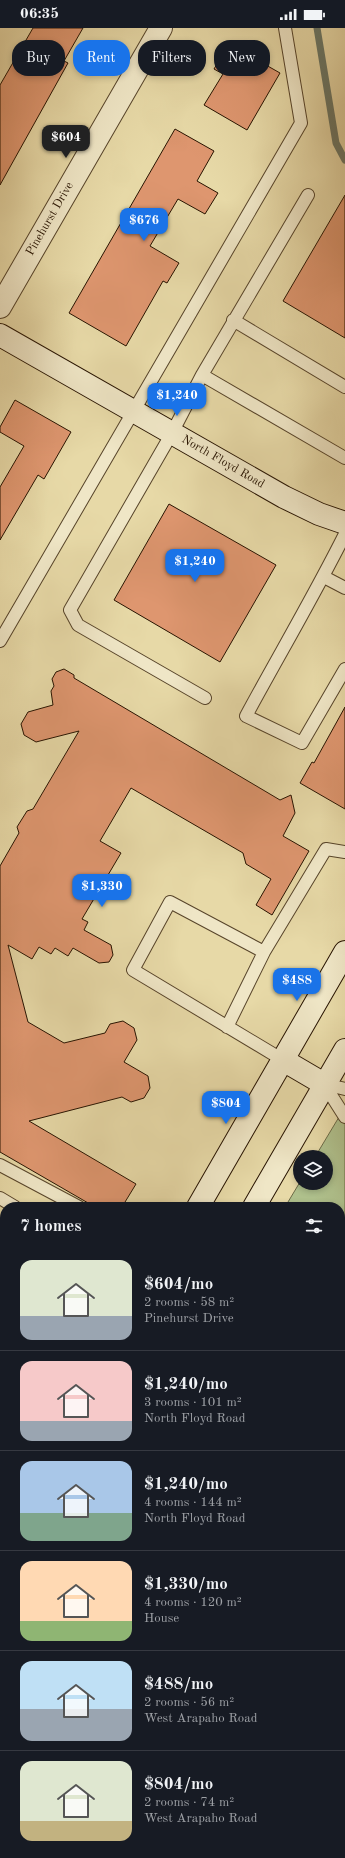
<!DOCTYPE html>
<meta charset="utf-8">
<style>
:root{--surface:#171b24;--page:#20242c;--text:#f1f3f6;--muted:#9ea1a6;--line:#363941;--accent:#1a73e8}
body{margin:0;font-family:"Old Standard TT",serif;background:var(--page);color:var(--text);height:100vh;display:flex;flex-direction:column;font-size:15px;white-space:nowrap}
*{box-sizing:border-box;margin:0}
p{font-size:13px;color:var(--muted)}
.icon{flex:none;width:22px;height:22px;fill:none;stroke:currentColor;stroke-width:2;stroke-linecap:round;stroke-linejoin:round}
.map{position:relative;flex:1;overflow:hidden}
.details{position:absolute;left:0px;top:1174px;width:345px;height:656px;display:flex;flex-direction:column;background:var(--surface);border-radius:16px 16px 0 0;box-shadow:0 2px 6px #0003}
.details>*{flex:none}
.guide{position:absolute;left:12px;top:12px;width:321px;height:36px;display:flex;gap:8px}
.controls{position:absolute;left:293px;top:1122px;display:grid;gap:8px}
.controls a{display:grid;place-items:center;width:40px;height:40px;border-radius:50%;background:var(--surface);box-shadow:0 2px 6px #0003;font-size:20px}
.price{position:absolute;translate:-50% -34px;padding:0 9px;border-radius:8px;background:var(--accent);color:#fff;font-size:13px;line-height:26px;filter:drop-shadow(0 1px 2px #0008)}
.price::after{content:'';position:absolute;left:50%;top:24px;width:12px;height:9px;margin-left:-6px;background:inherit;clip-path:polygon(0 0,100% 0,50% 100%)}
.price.selected{background:#222;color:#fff}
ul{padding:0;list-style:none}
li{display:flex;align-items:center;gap:12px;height:100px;padding:0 20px}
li+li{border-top:1px solid var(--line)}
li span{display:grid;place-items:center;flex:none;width:112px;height:80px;border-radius:12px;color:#555}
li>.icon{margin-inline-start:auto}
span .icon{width:48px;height:48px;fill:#fffc;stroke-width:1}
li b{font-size:17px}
h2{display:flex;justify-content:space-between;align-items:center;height:48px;padding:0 20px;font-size:17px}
.chip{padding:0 14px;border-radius:16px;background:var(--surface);box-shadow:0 2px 6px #0003;font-size:14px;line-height:36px}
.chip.selected{background:var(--accent);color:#fff}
.status{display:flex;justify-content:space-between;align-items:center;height:28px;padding:0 20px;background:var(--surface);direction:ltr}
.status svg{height:11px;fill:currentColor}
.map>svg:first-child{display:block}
</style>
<div class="status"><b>06:35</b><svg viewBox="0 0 49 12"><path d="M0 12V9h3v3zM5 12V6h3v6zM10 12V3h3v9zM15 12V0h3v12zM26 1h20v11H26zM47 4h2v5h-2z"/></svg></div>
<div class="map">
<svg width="345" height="1830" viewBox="0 0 345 1830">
<rect width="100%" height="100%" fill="#e7d9a7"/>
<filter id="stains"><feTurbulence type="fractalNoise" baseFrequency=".005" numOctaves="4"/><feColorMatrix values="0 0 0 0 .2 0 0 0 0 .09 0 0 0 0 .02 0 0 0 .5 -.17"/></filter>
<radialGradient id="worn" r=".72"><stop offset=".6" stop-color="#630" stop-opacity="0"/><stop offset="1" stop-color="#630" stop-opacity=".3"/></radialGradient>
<path fill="#afc08c" stroke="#6b6a46" d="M345 1079V1544L340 1537V1179H285L300 1154 326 1155V1129H315Z
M5 1633V1686H0V1641Z
M126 1825H296L306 1830H134Z"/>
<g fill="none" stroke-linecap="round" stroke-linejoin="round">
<path stroke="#6a7767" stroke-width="7" d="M317 0 336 115 345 132
M340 1509 345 1514
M0 1662H5
M211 1825 217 1830"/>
</g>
<path fill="#de966f" stroke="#271300" d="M33 0H83L64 33 68 35 0 157V57Z
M229 16 280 45 247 102 204 77 223 46 214 41Z
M175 101 214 123 197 153 218 165 205 186 178 171 150 218 179 235 167 255 163 253 126 318 69 285Z
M345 167V310L283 273Z
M15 372 71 404 44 451 38 447 0 512V459L24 418 0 404V399Z
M169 476 276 537 220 634 114 572Z
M64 641 74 647V650L280 772 291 767 295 785 283 808 309 823 272 887 256 877 271 851 246 836 243 825 131 760 100 813 121 825 82 891 88 894 84 902 111 917 113 927 109 934 99 935 73 920 68 928 55 920 51 926 39 919 32 931 8 917 28 994 64 1015 105 1005 110 996 123 993 134 1000 137 1012 124 1034 148 1048 150 1060 144 1070 131 1074 122 1069 29 1093 136 1156 122 1179H95L0 1124V838L19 805 17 799 27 783 33 781 79 703 36 714 24 707 21 696 28 684 53 677 51 663 54 658 52 651 56 644Z
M345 679V781L300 755 312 734 314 735Z"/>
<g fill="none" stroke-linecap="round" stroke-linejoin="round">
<defs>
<path id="lane" d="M308 167 202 347 345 430
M233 292 345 359
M202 347 172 405 70 582 78 597 205 670
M345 506C314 568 279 627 246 688L302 715 345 641
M324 549 345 560
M0 613 301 95 285 0
M227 999 264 924
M283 1032 133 942 170 874 264 924 326 821 345 824
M324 1056 345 1089
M324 1056 345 1061
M0 1137 79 1179
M0 1170 15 1179
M340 1365 345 1374
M0 1442 5 1445"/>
<path id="street" d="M0 279 161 0"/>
<path id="secondary" d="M0 307 284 469 319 486 345 495
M283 1032 324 1056
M198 1179 345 924
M254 1179 345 1022
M0 1474 5 1465
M0 1578 5 1569"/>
</defs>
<use href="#lane" stroke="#57442a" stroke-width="14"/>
<use href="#street" stroke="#57442a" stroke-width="24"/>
<use href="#secondary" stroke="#271300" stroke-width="24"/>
<use href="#lane" stroke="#efe6c6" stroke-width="12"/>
<use href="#street" stroke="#efe6c6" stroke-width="22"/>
<use href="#secondary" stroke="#efe6c6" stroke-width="22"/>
</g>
<g text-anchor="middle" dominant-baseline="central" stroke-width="3" stroke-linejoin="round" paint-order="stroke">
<g font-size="12" fill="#271300" stroke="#efe6c6">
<text transform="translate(50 191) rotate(-60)">Pinehurst Drive</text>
<text transform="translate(223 434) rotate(30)">North Floyd Road</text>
</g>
</g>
<rect width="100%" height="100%" filter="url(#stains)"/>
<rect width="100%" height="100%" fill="url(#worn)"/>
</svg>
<div class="controls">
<a><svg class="icon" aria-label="layers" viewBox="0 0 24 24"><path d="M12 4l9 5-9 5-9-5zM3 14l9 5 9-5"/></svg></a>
</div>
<b class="price selected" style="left:66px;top:131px">$604</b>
<b class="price" style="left:144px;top:214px">$676</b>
<b class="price" style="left:177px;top:389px">$1,240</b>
<b class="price" style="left:195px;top:555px">$1,240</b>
<b class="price" style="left:102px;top:880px">$1,330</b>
<b class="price" style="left:297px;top:974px">$488</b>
<b class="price" style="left:226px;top:1097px">$804</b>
<div class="guide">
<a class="chip">Buy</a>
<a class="chip selected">Rent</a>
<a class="chip">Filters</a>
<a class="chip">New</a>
</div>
<section class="details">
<h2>7 homes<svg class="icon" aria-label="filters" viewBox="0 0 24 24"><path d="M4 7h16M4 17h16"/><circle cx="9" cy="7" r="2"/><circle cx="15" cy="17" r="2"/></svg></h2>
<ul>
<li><span style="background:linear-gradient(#dfe7d0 70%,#9aa5b1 0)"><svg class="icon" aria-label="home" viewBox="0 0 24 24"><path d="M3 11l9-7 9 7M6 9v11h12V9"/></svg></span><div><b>$604/mo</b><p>2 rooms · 58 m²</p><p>Pinehurst Drive</p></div></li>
<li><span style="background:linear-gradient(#f6c9c9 75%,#9aa5b1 0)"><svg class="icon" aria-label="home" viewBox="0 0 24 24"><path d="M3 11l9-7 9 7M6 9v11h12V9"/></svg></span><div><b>$1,240/mo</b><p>3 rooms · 101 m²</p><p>North Floyd Road</p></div></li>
<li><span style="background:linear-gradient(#a9c7e8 65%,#7fa58c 0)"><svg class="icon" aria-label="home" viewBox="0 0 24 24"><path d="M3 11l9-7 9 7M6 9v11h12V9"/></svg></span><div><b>$1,240/mo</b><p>4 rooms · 144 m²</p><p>North Floyd Road</p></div></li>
<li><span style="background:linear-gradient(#ffd9b3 75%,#8fb573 0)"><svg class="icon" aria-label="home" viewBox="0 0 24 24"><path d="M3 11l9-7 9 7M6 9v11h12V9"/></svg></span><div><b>$1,330/mo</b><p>4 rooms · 120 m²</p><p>House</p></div></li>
<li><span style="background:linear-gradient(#bfe0f5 60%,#9aa5b1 0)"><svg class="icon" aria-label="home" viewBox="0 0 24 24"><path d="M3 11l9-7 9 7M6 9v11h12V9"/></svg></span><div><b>$488/mo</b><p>2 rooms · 56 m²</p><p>West Arapaho Road</p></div></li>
<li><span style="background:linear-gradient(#dfe7d0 75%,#c2b280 0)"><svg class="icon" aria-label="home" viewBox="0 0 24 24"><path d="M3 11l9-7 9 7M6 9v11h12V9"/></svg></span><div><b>$804/mo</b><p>2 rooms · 74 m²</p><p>West Arapaho Road</p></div></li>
</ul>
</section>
</div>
